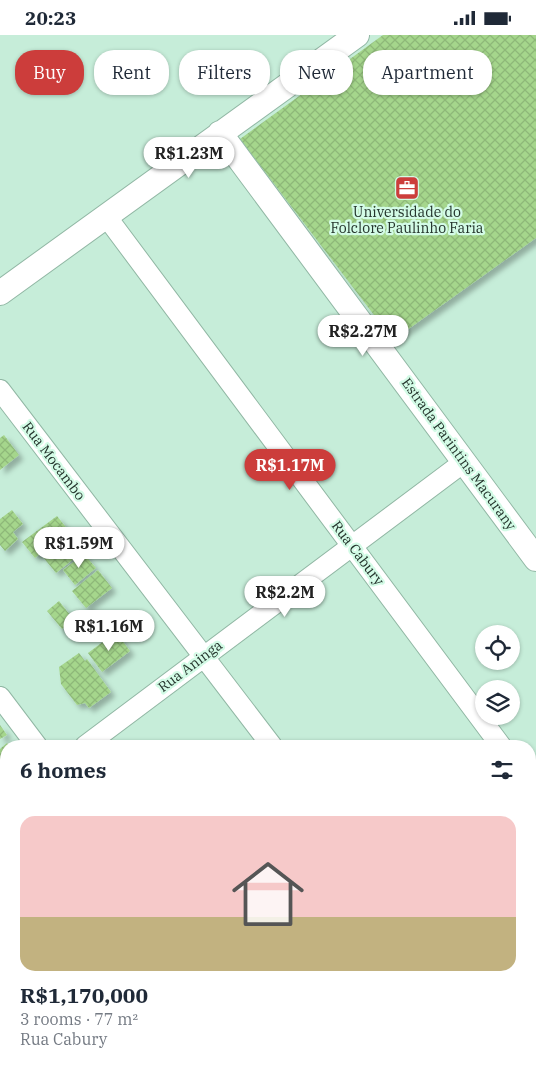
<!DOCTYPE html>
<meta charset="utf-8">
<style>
:root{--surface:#fff;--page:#f2f2f3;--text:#1f2937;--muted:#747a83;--accent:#cc3d3b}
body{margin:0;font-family:"IBM Plex Serif",serif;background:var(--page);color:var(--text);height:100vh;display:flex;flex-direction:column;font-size:19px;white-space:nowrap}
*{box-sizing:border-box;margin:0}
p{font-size:16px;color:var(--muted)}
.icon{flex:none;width:28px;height:28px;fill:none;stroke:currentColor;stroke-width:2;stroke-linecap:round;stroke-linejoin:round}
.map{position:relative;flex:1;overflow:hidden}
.sheet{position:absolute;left:0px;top:705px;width:536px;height:335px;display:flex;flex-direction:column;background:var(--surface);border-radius:20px 20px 0 0;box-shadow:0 1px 4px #0004}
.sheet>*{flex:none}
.hud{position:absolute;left:15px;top:15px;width:506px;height:45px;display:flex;gap:10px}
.controls{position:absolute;left:475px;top:590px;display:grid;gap:10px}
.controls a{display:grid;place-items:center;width:45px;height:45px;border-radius:50%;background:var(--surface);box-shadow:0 1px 4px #0004;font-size:25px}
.price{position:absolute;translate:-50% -42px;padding:0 11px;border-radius:18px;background:#fff;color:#222;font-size:16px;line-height:32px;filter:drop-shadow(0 1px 2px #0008)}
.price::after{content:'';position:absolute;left:50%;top:30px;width:15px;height:11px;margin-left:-8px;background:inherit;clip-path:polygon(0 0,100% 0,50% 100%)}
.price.on{background:var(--accent);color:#fff}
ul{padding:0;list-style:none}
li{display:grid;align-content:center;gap:10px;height:265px;padding:0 20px}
li span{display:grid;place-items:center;height:155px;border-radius:15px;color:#555}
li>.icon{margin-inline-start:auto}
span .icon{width:90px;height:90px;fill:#fffc;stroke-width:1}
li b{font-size:21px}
h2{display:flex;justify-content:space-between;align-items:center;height:60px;padding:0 20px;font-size:21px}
.tag{padding:0 18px;border-radius:20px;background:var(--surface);box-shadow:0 1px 4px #0004;font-size:18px;line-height:45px}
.tag.on{background:var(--accent);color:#fff}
.status{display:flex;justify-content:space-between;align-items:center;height:35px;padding:0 25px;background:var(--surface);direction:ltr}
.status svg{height:14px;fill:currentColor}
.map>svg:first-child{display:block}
</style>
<div class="status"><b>20:23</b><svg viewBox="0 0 49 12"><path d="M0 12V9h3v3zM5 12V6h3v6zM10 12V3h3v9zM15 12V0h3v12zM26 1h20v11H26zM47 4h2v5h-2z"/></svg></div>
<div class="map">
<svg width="536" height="1040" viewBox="0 0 536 1040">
<defs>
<pattern id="building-cross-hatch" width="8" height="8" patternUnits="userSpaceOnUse" patternTransform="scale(1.25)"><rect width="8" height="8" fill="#a5d68c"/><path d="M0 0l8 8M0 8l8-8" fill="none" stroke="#8eb879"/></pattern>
<filter id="shadow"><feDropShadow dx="4.5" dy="4.5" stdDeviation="2.5" flood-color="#0004"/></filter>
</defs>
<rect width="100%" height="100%" fill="#c6edd9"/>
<path fill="url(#building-cross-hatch)" filter="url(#shadow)" d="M383 0H536V203L393 305 240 104Z
M4 400 19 420 0 435V403Z
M12 475 23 489 13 497 18 504 5 516 0 510V484Z
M57 481 69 496 35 523 22 507Z
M72 499 85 515 56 538 43 522Z
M84 519 96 533 75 550 63 535Z
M98 535 112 553 86 573 72 556Z
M59 566 74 585 62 594 47 576Z
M116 597 130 616 102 637 88 618Z
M79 618 85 626 87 624 111 657 89 673 85 668 77 670 61 649 59 632Z
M0 690 7 700 0 704Z
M7 708 10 711H6V732L3 734 0 730V714Z
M6 920V944L0 937V925Z
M144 1034H158L161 1038 136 1040Z"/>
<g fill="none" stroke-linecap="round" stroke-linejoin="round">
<defs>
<path id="minor" d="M106 181 501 711
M0 355 272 711
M0 662 37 711
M85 711 464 427
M530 749 536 757
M0 775 6 770
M0 790 6 799
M530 883 536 878
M185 1034 190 1040
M283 1034 288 1040
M517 1034 522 1040
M320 1040 328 1034"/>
<path id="tertiary" d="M220 98 536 524
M0 258 357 0
M0 973 6 982
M42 1034 46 1040"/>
</defs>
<use href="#minor" stroke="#91b7a4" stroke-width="22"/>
<use href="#tertiary" stroke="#91b7a4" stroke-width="26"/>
<use href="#minor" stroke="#fff" stroke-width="20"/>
<use href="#tertiary" stroke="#fff" stroke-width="24"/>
</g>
<defs>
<symbol id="office-square" viewBox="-11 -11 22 22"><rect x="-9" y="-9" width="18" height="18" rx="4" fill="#cc3d3b" stroke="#d3fbe6"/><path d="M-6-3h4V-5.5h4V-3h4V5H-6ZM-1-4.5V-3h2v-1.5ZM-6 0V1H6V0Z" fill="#fff"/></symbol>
</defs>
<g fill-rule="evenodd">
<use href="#office-square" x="393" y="139" width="28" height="28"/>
</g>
<g text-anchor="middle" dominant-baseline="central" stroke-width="4.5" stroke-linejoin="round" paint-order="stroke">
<g font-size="14" fill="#24342c" stroke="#d3fbe6">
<text x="407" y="177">Universidade do<tspan x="407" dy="16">Folclore Paulinho Faria</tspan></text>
</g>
<g font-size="14" fill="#24342c" stroke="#d3fbe6">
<text transform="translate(459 419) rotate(54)">Estrada Parintins Macurany</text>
<text transform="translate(54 426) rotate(53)">Rua Mocambo</text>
<text transform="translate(358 518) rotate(53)">Rua Cabury</text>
<text transform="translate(190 631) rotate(-37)">Rua Aninga</text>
</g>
</g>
</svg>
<div class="controls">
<a><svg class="icon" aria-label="locate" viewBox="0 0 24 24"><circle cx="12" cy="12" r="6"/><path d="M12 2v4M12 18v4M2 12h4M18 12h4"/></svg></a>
<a><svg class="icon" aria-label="layers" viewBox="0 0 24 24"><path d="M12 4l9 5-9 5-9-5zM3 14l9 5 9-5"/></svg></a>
</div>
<b class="price" style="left:189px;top:144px">R$1.23M</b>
<b class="price" style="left:363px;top:322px">R$2.27M</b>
<b class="price on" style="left:290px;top:456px">R$1.17M</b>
<b class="price" style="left:79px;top:534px">R$1.59M</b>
<b class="price" style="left:285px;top:583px">R$2.2M</b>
<b class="price" style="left:109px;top:617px">R$1.16M</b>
<div class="hud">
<a class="tag on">Buy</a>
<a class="tag">Rent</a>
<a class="tag">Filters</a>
<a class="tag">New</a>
<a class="tag">Apartment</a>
</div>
<section class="sheet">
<h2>6 homes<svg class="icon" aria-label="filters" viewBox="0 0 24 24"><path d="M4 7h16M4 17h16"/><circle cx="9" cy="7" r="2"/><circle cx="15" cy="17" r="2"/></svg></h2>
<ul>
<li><span style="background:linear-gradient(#f6c9c9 65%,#c2b280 0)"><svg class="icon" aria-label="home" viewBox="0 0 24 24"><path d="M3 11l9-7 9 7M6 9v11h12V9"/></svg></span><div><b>R$1,170,000</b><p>3 rooms · 77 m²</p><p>Rua Cabury</p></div></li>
</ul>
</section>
</div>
